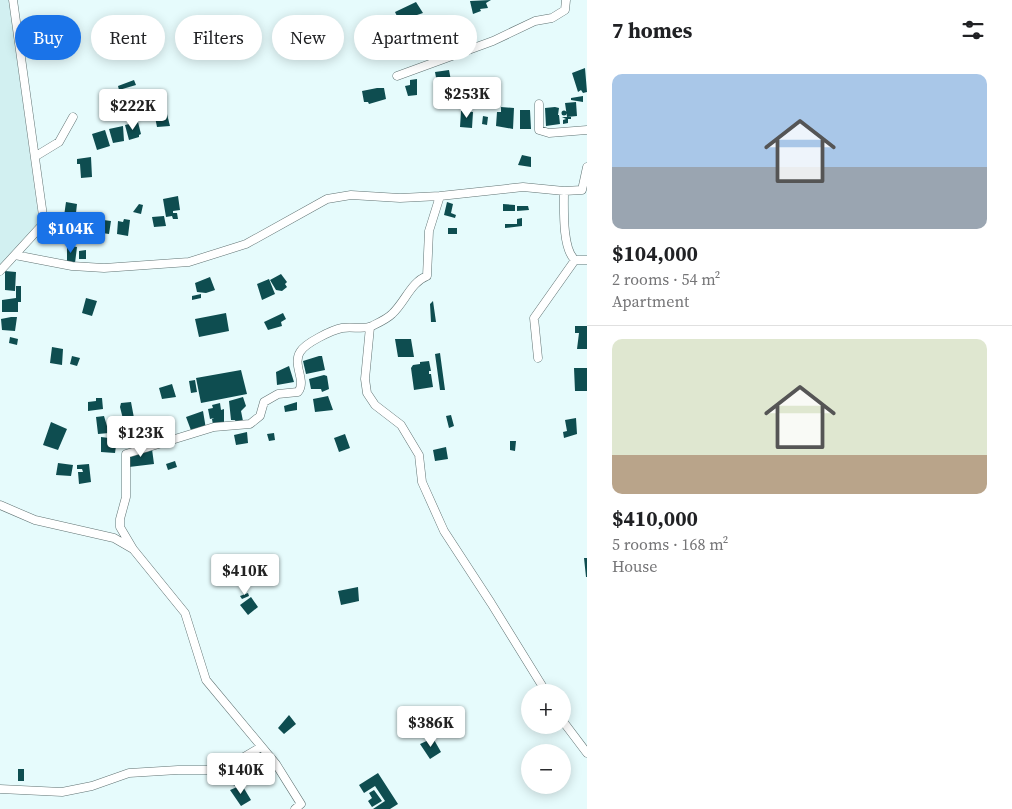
<!DOCTYPE html>
<meta charset="utf-8">
<style>
:root{--surface:#fff;--page:#f2f2f2;--text:#202124;--muted:#757577;--line:#e0e0e0;--accent:#1a73e8}
body{margin:0;font-family:"Source Serif 4",serif;background:var(--page);color:var(--text);height:100vh;display:flex;flex-direction:column;font-size:19px;white-space:nowrap}
*{box-sizing:border-box;margin:0}
p{font-size:16px;color:var(--muted)}
.icon{flex:none;width:28px;height:28px;fill:none;stroke:currentColor;stroke-width:2;stroke-linecap:round;stroke-linejoin:round}
.map{position:relative;flex:1;overflow:hidden}
.details{display:flex;flex-direction:column;background:var(--surface);width:425px}
.details>*{flex:none}
.top-card{position:absolute;left:15px;top:15px;width:475px;height:45px;display:flex;gap:10px}
.controls{position:absolute;left:521px;top:684px;display:grid;gap:10px}
.controls a{display:grid;place-items:center;width:50px;height:50px;border-radius:50%;background:var(--surface);box-shadow:0 2px 12px #0003;font-size:25px}
.price{position:absolute;translate:-50% -42px;padding:0 11px;border-radius:5px;background:#fff;color:#222;font-size:16px;line-height:32px;filter:drop-shadow(0 1px 2px #0008)}
.price::after{content:'';position:absolute;left:50%;top:30px;width:15px;height:11px;margin-left:-8px;background:inherit;clip-path:polygon(0 0,100% 0,50% 100%)}
.price.active{background:var(--accent);color:#fff}
ul{padding:0;list-style:none}
li{display:grid;align-content:center;gap:10px;height:265px;padding:0 25px}
li+li{border-top:1px solid var(--line)}
li span{display:grid;place-items:center;height:155px;border-radius:10px;color:#555}
li>.icon{margin-inline-start:auto}
span .icon{width:90px;height:90px;fill:#fffc;stroke-width:1}
li b{font-size:21px}
h2{display:flex;justify-content:space-between;align-items:center;height:60px;padding:0 25px;font-size:21px}
.pill{padding:0 18px;border-radius:22px;background:var(--surface);box-shadow:0 2px 12px #0003;font-size:18px;line-height:45px}
.pill.active{background:var(--accent);color:#fff}
main{display:flex;flex:1;min-height:0}
.map>svg:first-child{display:block}
</style>
<main>
<div class="map">
<svg width="587" height="809" viewBox="0 0 587 809">
<rect width="100%" height="100%" fill="#e6fbfc"/>
<path fill="#d2f0f1" d="M0 0H9L39 222 0 267Z"/>
<path fill="#0e4d50" d="M491 0 486 3 488 8 480 9 481 11 473 14 470 1Z
M416 2 423 13 414 16 415 19 411 21 413 25 403 29 395 12Z
M585 68 587 92 583 93 581 90 578 92 572 73Z
M449 70 453 91 439 94 435 72Z
M417 79V95L408 96 405 86 410 85V80Z
M134 80 136 85 119 90 118 86Z
M377 88H384L386 99 369 104 368 102H364L362 91Z
M583 96V102L571 100V98Z
M576 102 577 116 567 117 565 103Z
M501 107 514 108 513 129 496 126 497 112H501Z
M555 107 559 108 558 115H559L560 124 546 126 545 108Z
M520 110H530L531 129H520Z
M561.5 113a2.5 2.5 0 1 1 5 0a2.5 2.5 0 1 1-5 0Z
M461 111 473 112 472 128 460 127Z
M167 114 170 126 157 127 155 117Z
M483 116 488 117 487 125 482 124Z
M562 117H571V119H568V123L563 124V120L566 119Z
M138 122 141 134 139 135V137L129 140 125 125Z
M123 126 124 141 113 143 109 129Z
M105 130 110 146 97 150 92 134Z
M522 155 531 157V167L518 165Z
M91 157 92 177 81 178 80 164H77V159Z
M178 196 180 210 173 211V213H177L178 219H173L172 216 166 217 163 199Z
M66 202 77 204 74 231 62 230Z
M447 202 453 204 451 213 456 215 455 218 444 215Z
M139 204 143 205 141 214 133 212Z
M503 204 515 205V211H503Z
M517 206H528L529 210 517 211Z
M164 216 166 226 154 227 152 217Z
M522 218V226L505 228V224H517V219Z
M96 219 111 221 109 234 95 232Z
M124 219 130 220 128 236 117 234 118 221 123 222Z
M448 228H457V234H448Z
M67 245 77 247 75 263 67 262Z
M86 250V259H79V251Z
M5 271 16 272 15 291 5 290Z
M281 274 287 282 285 284 287 287 282 291 276 290 270 280Z
M210 277 215 290 206 293 197 292 195 283Z
M269 279 275 294 262 300 257 284Z
M16 286H21V302H18V312H2V300L16 298Z
M201 294V298L192 300V296Z
M86 298 97 301 92 316 82 313Z
M433 301 436 322H431L430 304Z
M226 313 229 331 199 337 195 319Z
M283 313 286 319 281 322 282 326 268 330 264 322Z
M11 317H17L15 331 2 330 1 319Z
M575 326H587V349H577L579 333H575Z
M10 337 18 339 17 345 9 343Z
M395 339H411L414 357H398Z
M52 347 63 349 62 365 50 363Z
M440 353 445 390H440L435 354Z
M72 356 80 358 77 366 70 364Z
M319 356H322L325 370 306 374 303 361Z
M429 361 431 371H429V374H431L433 387 414 390 411 368 413 365 420 364V362Z
M289 366 294 382 277 385 276 372Z
M574 368H587V391H575Z
M241 370 247 394 201 403 196 378Z
M324 375 327 376 329 389 322 392 321 389H311L309 379Z
M195 380 197 392 191 393 189 381Z
M172 384 176 397 162 399 159 388Z
M328 396 333 410 315 412 313 399Z
M243 397 246 406 241 411 243 421 236 423 235 420H231L229 401Z
M96 398H102L103 409 88 411V402L96 401Z
M131 402 134 418 130 419 131 422 124 423 120 407 121 403Z
M297 402V410L285 412 284 406Z
M220 403 221 410 224 409V423L213 425 212 419 214 418 210 419 208 409 213 408 212 405Z
M203 411 206 429 192 433 186 417Z
M451 415 454 426 449 428 446 416Z
M104 416 109 433 98 434 96 417Z
M576 418 577 434 564 438 563 432 567 431 565 420Z
M51 422 67 429 58 450 43 445Z
M123 426H127L128 433 140 432 142 446 134 447 130 440 125 441Z
M247 432 248 443 236 445 234 435Z
M274 433 275 440 269 441 267 434Z
M345 434 350 448 339 452 334 438Z
M101 437 117 439 115 453 101 452Z
M510 441H516L515 451 510 450Z
M446 447 448 459 435 461 433 450Z
M152 449 154 464 129 467 127 454Z
M175 461 177 467 168 470 166 464Z
M58 463 73 465 71 476 56 475Z
M89 464 91 482 79 484 78 472H83L82 469H77V465Z
M584 558H587V577H586Z
M256 565 257 569 252 571 250 567Z
M358 587 359 601 341 605 338 591Z
M248 593 249 596 242 599 240 596Z
M251 597 258 607 248 615 240 605Z
M289 715 296 724 284 734 278 728Z
M433 738 441 752 430 759 420 744Z
M18 769H24V781H18Z
M378 773 398 804 390 809H373L385 801 375 786 364 793 359 785Z
M236 775 240 783 234 786 232 777Z
M242 785 251 800 241 806 230 790Z
M374 790 382 801 372 807 368 801 372 798 369 793Z"/>
<g fill="none" stroke-linecap="round" stroke-linejoin="round">
<defs>
<path id="minor" d="M397 76 493 41 535 21 552 18 565 10 566 0
M539 104V130L549 133 587 130
M36 156 59 142 73 117
M15 255 72 266 104 268 189 262 246 244 327 199 351 195 400 198 440 196
M575 260C562 249 564 208 564 191L582 190 587 167
M0 271 44 223 13 0
M370 327 365 379 367 393 375 405 401 425 419 455 422 482 444 531 491 603 546 692
M538 358 534 318 575 260H587
M0 505 35 520 114 538 133 549 185 613 206 680 276 764 301 804 295 809
M133 549 120 527V519L126 497V454L214 427 250 424 260 416 264 402 278 394 298 392C307 381 292 365 300 352 305 343 332 330 342 328 352 326 364 330 372 326 378 323 387 319 392 314 405 302 411 282 427 276L429 231 440 196 523 187 564 191
M562 720 587 753
M0 789 62 792 92 786 129 773 178 770H222L261 747"/>
</defs>
<use href="#minor" stroke="#607373" stroke-width="9"/>
<use href="#minor" stroke="#fff" stroke-width="8"/>
</g>
</svg>
<div class="controls">
<a>+</a>
<a>−</a>
</div>
<b class="price" style="left:467px;top:119px">$253K</b>
<b class="price" style="left:133px;top:131px">$222K</b>
<b class="price active" style="left:71px;top:254px">$104K</b>
<b class="price" style="left:141px;top:458px">$123K</b>
<b class="price" style="left:245px;top:596px">$410K</b>
<b class="price" style="left:431px;top:748px">$386K</b>
<b class="price" style="left:241px;top:795px">$140K</b>
<div class="top-card">
<a class="pill active">Buy</a>
<a class="pill">Rent</a>
<a class="pill">Filters</a>
<a class="pill">New</a>
<a class="pill">Apartment</a>
</div>
</div>
<section class="details">
<h2>7 homes<svg class="icon" aria-label="filters" viewBox="0 0 24 24"><path d="M4 7h16M4 17h16"/><circle cx="9" cy="7" r="2"/><circle cx="15" cy="17" r="2"/></svg></h2>
<ul>
<li><span style="background:linear-gradient(#a9c7e8 60%,#9aa5b1 0)"><svg class="icon" aria-label="home" viewBox="0 0 24 24"><path d="M3 11l9-7 9 7M6 9v11h12V9"/></svg></span><div><b>$104,000</b><p>2 rooms · 54 m²</p><p>Apartment</p></div></li>
<li><span style="background:linear-gradient(#dfe7d0 75%,#b9a48a 0)"><svg class="icon" aria-label="home" viewBox="0 0 24 24"><path d="M3 11l9-7 9 7M6 9v11h12V9"/></svg></span><div><b>$410,000</b><p>5 rooms · 168 m²</p><p>House</p></div></li>
</ul>
</section>
</main>
